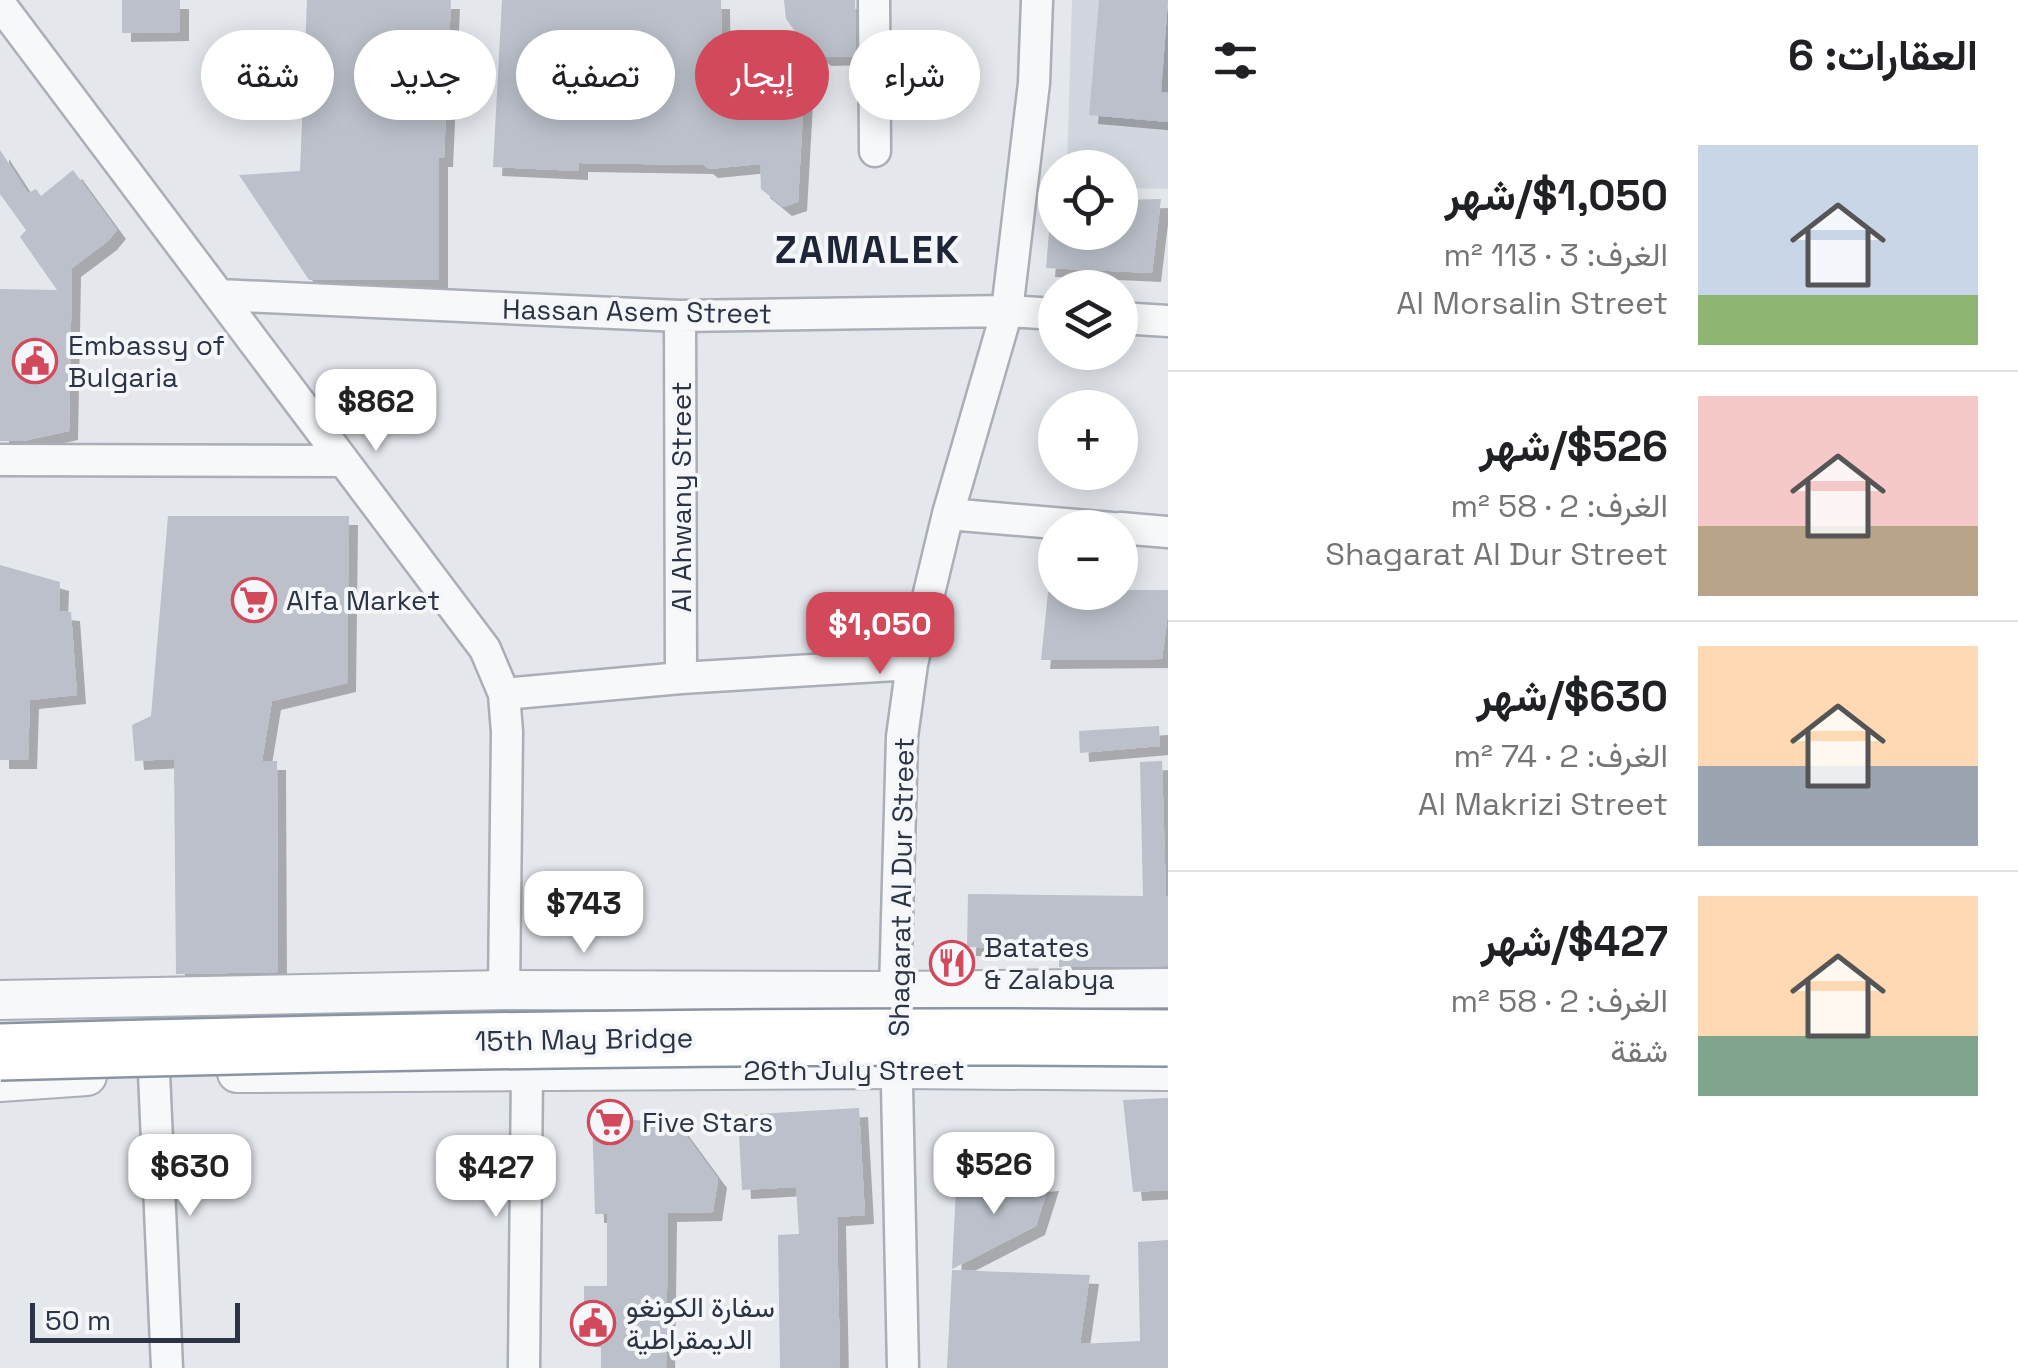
<!DOCTYPE html>
<html lang="ar">
<meta charset="utf-8">
<style>
:root{--surface:#fff;--page:#f2f2f2;--text:#202124;--muted:#757577;--line:#e0e0e0;--accent:#d1495b}
body{margin:0;font-family:"Space Grotesk",Vazirmatn,sans-serif;background:var(--page);color:var(--text);direction:rtl;height:100vh;display:flex;flex-direction:column;font-size:38px;white-space:nowrap}
*{box-sizing:border-box;margin:0}
p{font-size:32px;color:var(--muted)}
.icon{flex:none;width:55px;height:55px;fill:none;stroke:currentColor;stroke-width:2;stroke-linecap:round;stroke-linejoin:round}
.map{position:relative;flex:1;overflow:hidden;direction:ltr}
.drawer{display:flex;flex-direction:column;background:var(--surface);width:850px}
.drawer>*{flex:none}
.guide{position:absolute;left:30px;top:30px;width:950px;height:90px;direction:rtl;display:flex;gap:20px}
.tools{position:absolute;left:1038px;top:150px;display:grid;gap:20px}
.tools a{display:grid;place-items:center;width:100px;height:100px;border-radius:50%;background:var(--surface);box-shadow:0 5px 25px #0003;font-size:50px}
.scale{position:absolute;left:30px;bottom:25px;width:210px;box-sizing:border-box;padding-left:10px;border:5px solid #2b3445;border-top:0;font-size:28px;line-height:35px;white-space:nowrap;color:#2b3445;-webkit-text-stroke:8px #f4f6f9;paint-order:stroke}
.price{position:absolute;translate:-50% -85px;padding:0 22px;border-radius:20px;background:#fff;color:#222;font-size:32px;line-height:65px;filter:drop-shadow(0 2px 5px #0008)}
.price::after{content:'';position:absolute;left:50%;top:60px;width:30px;height:22px;margin-left:-15px;background:inherit;clip-path:polygon(0 0,100% 0,50% 100%)}
.price.on{background:var(--accent);color:#fff}
ul{padding:0;list-style:none}
li{display:flex;align-items:center;gap:30px;height:250px;padding:0 40px}
li+li{border-top:2px solid var(--line)}
li span{display:grid;place-items:center;flex:none;width:280px;height:200px;border-radius:0px;color:#555}
li>.icon{margin-inline-start:auto}
span .icon{width:120px;height:120px;fill:#fffc;stroke-width:1}
li b{font-size:42px}
h2{display:flex;justify-content:space-between;align-items:center;height:120px;padding:0 40px;font-size:42px}
.tag{padding:0 35px;border-radius:45px;background:var(--surface);box-shadow:0 5px 25px #0003;font-size:35px;line-height:90px}
.tag.on{background:var(--accent);color:#fff}
main{display:flex;flex:1;min-height:0}
.map>svg:first-child{display:block}
</style>
<main>
<section class="drawer">
<h2>العقارات: 6<svg class="icon" aria-label="filters" viewBox="0 0 24 24"><path d="M4 7h16M4 17h16"/><circle cx="9" cy="7" r="2"/><circle cx="15" cy="17" r="2"/></svg></h2>
<ul>
<li><span style="background:linear-gradient(#c9d6e8 75%,#8fb573 0)"><svg class="icon" aria-label="home" viewBox="0 0 24 24"><path d="M3 11l9-7 9 7M6 9v11h12V9"/></svg></span><div><b>$1,050/شهر</b><p>الغرف: 3 · 113 m²</p><p>Al Morsalin Street</p></div></li>
<li><span style="background:linear-gradient(#f6c9c9 65%,#b9a48a 0)"><svg class="icon" aria-label="home" viewBox="0 0 24 24"><path d="M3 11l9-7 9 7M6 9v11h12V9"/></svg></span><div><b>$526/شهر</b><p>الغرف: 2 · 58 m²</p><p>Shagarat Al Dur Street</p></div></li>
<li><span style="background:linear-gradient(#ffd9b3 60%,#9aa5b1 0)"><svg class="icon" aria-label="home" viewBox="0 0 24 24"><path d="M3 11l9-7 9 7M6 9v11h12V9"/></svg></span><div><b>$630/شهر</b><p>الغرف: 2 · 74 m²</p><p>Al Makrizi Street</p></div></li>
<li><span style="background:linear-gradient(#ffd9b3 70%,#7fa58c 0)"><svg class="icon" aria-label="home" viewBox="0 0 24 24"><path d="M3 11l9-7 9 7M6 9v11h12V9"/></svg></span><div><b>$427/شهر</b><p>الغرف: 2 · 58 m²</p><p>شقة</p></div></li>
</ul>
</section>
<div class="map">
<svg width="1168" height="1368" viewBox="0 0 1168 1368">
<defs>
<filter id="shadow"><feDropShadow dx="9" dy="9" stdDeviation="0" flood-color="#0004"/></filter>
</defs>
<rect width="100%" height="100%" fill="#e4e7ec"/>
<path fill="#d2d6de" d="M1072 0H1168V189L1120 188V168H1067Z"/>
<path fill="#bbc0ca" filter="url(#shadow)" d="M122 0H180V32L122 33Z
M307 0H451L444 158H439V280H309L239 175 300 171Z
M502 0H721L722 71 781 81 804 95 798 202 783 207 761 189 760 164 709 169 704 165 579 163V171L493 167Z
M784 0H855L856 56 822 57 802 41 786 19Z
M1099 0H1168L1161 92 1168 93V122L1089 115Z
M0 150 28 193 36 189 41 196 73 170 117 230 108 241 72 268 69 431 23 441H0V289L57 290 20 237 26 230 0 194Z
M1161 199 1152 273 1046 268 1049 232H1120V200Z
M168 516H349L347 683 272 701 262 761H277L278 972 176 974 174 759 135 761 132 725 151 716Z
M0 565 60 582 59 611 71 612 77 695 30 700 28 760H0Z
M1120 590H1168V613L1162 659 1041 660 1048 592H1120Z
M1159 726 1160 746 1080 753 1079 731Z
M1162 761 1166 896H1168V966L1059 967V948L967 947 968 894 1143 896 1140 762Z
M1168 1098V1190L1133 1192 1123 1100Z
M859 1108 865 1215 837 1217 840 1368H780L778 1235 799 1234 796 1187 742 1190 738 1115Z
M592 1117 677 1123 718 1179 713 1212 668 1213 666 1368H601V1338H584V1286H607V1214H595Z
M1050 1182 1036 1226 952 1269 956 1189Z
M1168 1240V1368H947L952 1270 1090 1275 1080 1344 1140 1341 1138 1242Z"/>
<g fill="none" stroke-linecap="round" stroke-linejoin="round">
<defs>
<path id="minor" d="M874 0 875 151
M0 4 485 649 504 694 507 732 504 990
M219 295 680 316 1007 311 1055 314
M680 316 681 678
M1120 318 1168 321
M0 460 343 461
M948 514 1112 528
M1120 528 1168 532
M504 694 681 678 912 664
M154 1073 167 1368
M524 1368 527 1072
M903 1368 895 991 902 737 912 664 948 514 1007 311 1034 83 1037 0"/>
<path id="tertiary" d="M0 1000 504 990 895 991 1168 988
M237 1073 898 1069 1168 1071
M0 1082 87 1076"/>
</defs>
<use href="#minor" stroke="#a9aeb7" stroke-width="35"/>
<use href="#tertiary" stroke="#a9aeb7" stroke-width="42"/>
<use href="#minor" stroke="#f7f8fa" stroke-width="30"/>
<use href="#tertiary" stroke="#f7f8fa" stroke-width="38"/>
<defs>
<path id="motorway-bridge" d="M0 1052C389 1041 778 1034 1168 1038"/>
</defs>
<use href="#motorway-bridge" stroke="#8b94a3" stroke-width="60" stroke-linecap="butt"/>
<use href="#motorway-bridge" stroke="#fff" stroke-width="55"/>
</g>
<defs>
<symbol id="civic-ring" viewBox="-11 -11 22 22"><circle r="9.5" fill="#f4f6f9" stroke="#d1495b" stroke-width="1.5"/><path d="M-.6-6.5H3V-4.5H.6V-3L4-1V1h2V6H-6V1h2V-1L-.6-3ZM-1.2 2.5V6h2.4V2.5Z" fill="#d1495b"/></symbol>
<symbol id="supermarket-ring" viewBox="-11 -11 22 22"><circle r="9.5" fill="#f4f6f9" stroke="#d1495b" stroke-width="1.5"/><path d="M-6-5.5h2.5l.6 2H6L4.5 2H-2.5L-4.4-4H-6ZM-1.5 3.2a1.3 1.3 0 1 0 .1 0ZM3 3.2a1.3 1.3 0 1 0 .1 0Z" fill="#d1495b"/></symbol>
<symbol id="restaurant-ring" viewBox="-11 -11 22 22"><circle r="9.5" fill="#f4f6f9" stroke="#d1495b" stroke-width="1.5"/><path d="M-5-6h1v4h1v-4h1v4h1v-4h1v5L-1.5 .5V6h-2V.5L-5-1ZM5-6V6H3V1.5H1.5Q1.5-4 5-6Z" fill="#d1495b"/></symbol>
</defs>
<g fill-rule="evenodd">
<use href="#civic-ring" x="10" y="336" width="50" height="50"/>
<use href="#supermarket-ring" x="229" y="575" width="50" height="50"/>
<use href="#restaurant-ring" x="927" y="938" width="50" height="50"/>
<use href="#supermarket-ring" x="585" y="1097" width="50" height="50"/>
<use href="#civic-ring" x="568" y="1298" width="50" height="50"/>
</g>
<g text-anchor="middle" dominant-baseline="central" stroke-width="8" stroke-linejoin="round" paint-order="stroke">
<g font-size="28" fill="#2b3445" stroke="#f4f6f9">
<text transform="translate(637 311) rotate(1)">Hassan Asem Street</text>
<text transform="translate(681 497) rotate(-90)">Al Ahwany Street</text>
<text transform="translate(901 887) rotate(-89)">Shagarat Al Dur Street</text>
<text transform="translate(584 1039) rotate(-1)">15th May Bridge</text>
<text x="854" y="1070">26th July Street</text>
</g>
<g font-size="28" fill="#2b3445" stroke="#f4f6f9" text-anchor="start">
<text x="68" y="345">Embassy of<tspan x="68" dy="32">Bulgaria</tspan></text>
<text x="286" y="600">Alfa Market</text>
<text x="984" y="947">Batates<tspan x="984" dy="32">&amp; Zalabya</tspan></text>
<text x="642" y="1122">Five Stars</text>
<text x="626" y="1307">سفارة الكونغو<tspan x="626" dy="32">الديمقراطية</tspan></text>
</g>
<g font-size="38" font-weight="bold" letter-spacing="2.5" fill="#1d2536" stroke="#f4f6f9">
<text x="868" y="250">ZAMALEK</text>
</g>
</g>
</svg>
<div class="tools">
<a><svg class="icon" aria-label="locate" viewBox="0 0 24 24"><circle cx="12" cy="12" r="6"/><path d="M12 2v4M12 18v4M2 12h4M18 12h4"/></svg></a>
<a><svg class="icon" aria-label="layers" viewBox="0 0 24 24"><path d="M12 4l9 5-9 5-9-5zM3 14l9 5 9-5"/></svg></a>
<a>+</a>
<a>−</a>
</div>
<div class="scale">50 m</div>
<b class="price" style="left:376px;top:454px">$862</b>
<b class="price on" style="left:880px;top:677px">$1,050</b>
<b class="price" style="left:584px;top:956px">$743</b>
<b class="price" style="left:994px;top:1217px">$526</b>
<b class="price" style="left:190px;top:1219px">$630</b>
<b class="price" style="left:496px;top:1220px">$427</b>
<div class="guide">
<a class="tag">شراء</a>
<a class="tag on">إيجار</a>
<a class="tag">تصفية</a>
<a class="tag">جديد</a>
<a class="tag">شقة</a>
</div>
</div>
</main>
